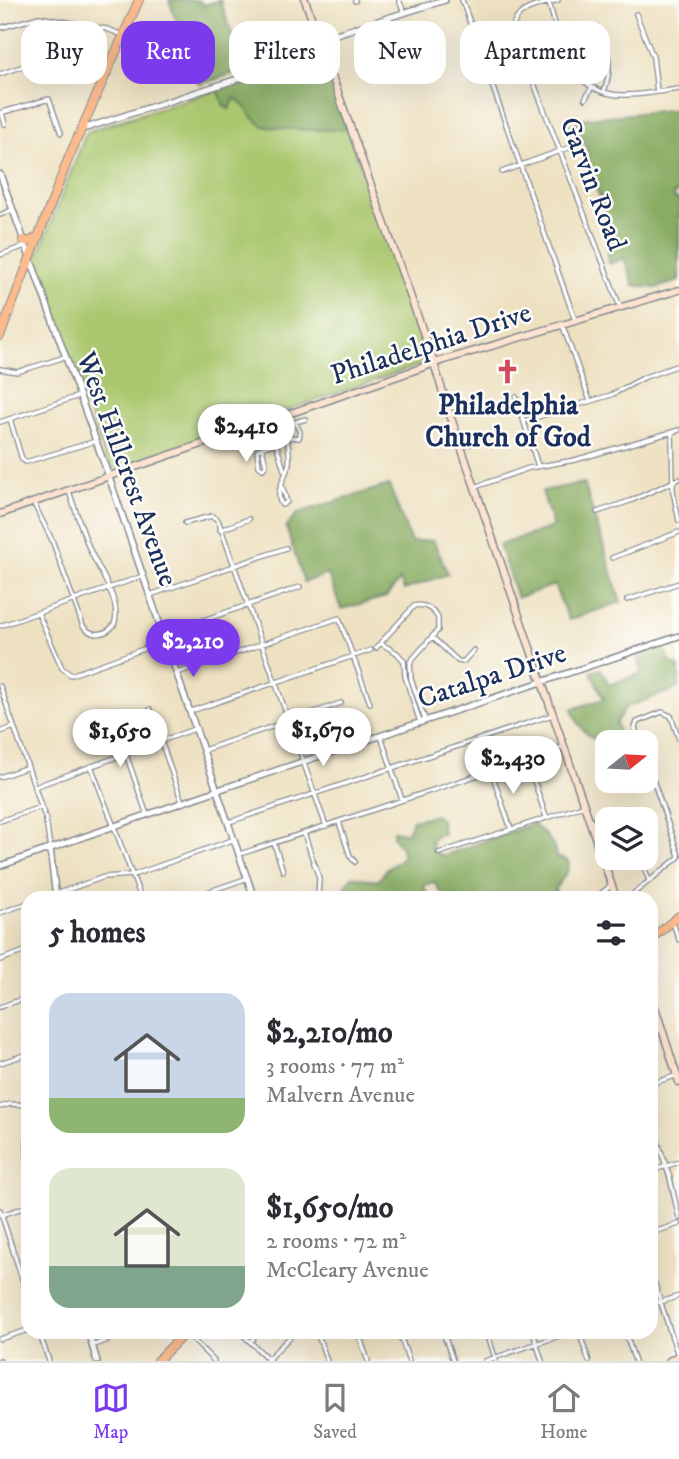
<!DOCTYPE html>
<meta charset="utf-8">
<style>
:root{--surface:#fff;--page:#f2f2f3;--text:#2b2b33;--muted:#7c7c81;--line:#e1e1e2;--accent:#7c3aed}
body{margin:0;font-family:"IM FELL DW Pica",serif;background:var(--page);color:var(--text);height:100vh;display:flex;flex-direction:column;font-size:26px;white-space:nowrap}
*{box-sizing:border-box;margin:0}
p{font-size:23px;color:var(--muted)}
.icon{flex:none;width:38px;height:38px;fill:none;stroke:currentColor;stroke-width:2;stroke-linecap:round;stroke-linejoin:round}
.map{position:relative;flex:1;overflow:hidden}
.drawer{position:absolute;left:21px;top:891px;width:637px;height:448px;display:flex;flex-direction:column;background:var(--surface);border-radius:21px;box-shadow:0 7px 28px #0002}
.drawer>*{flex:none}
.hud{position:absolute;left:21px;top:21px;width:637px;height:63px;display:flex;gap:14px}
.needle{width:46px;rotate:72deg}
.fabs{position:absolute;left:595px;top:730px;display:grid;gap:14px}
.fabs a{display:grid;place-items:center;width:63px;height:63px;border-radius:14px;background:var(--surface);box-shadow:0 7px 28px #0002;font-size:35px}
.price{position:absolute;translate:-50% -60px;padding:0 16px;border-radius:24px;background:#fff;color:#222;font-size:23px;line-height:46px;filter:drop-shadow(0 2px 4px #0008)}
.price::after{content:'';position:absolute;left:50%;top:42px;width:21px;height:16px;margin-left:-10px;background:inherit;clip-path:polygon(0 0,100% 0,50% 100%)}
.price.selected{background:var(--accent);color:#fff}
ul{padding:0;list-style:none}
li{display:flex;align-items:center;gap:21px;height:175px;padding:0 28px}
li span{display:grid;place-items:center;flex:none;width:196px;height:140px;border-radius:21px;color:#555}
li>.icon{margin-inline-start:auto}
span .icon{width:84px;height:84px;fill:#fffc;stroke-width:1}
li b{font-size:30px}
h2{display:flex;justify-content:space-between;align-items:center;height:84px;padding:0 28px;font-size:30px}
.chip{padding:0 24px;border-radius:21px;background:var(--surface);box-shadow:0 7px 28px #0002;font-size:24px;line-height:63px}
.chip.selected{background:var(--accent);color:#fff}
.menu{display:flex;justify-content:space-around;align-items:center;height:98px;border-top:2px solid var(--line);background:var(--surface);font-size:19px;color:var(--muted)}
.menu a{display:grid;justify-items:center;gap:4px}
.menu .selected{color:var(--accent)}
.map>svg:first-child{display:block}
</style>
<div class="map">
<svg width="679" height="1361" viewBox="0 0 679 1361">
<rect width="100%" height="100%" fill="#fdfcf7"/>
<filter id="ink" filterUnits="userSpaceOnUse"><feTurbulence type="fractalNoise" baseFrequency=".0143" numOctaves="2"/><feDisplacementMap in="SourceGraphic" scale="14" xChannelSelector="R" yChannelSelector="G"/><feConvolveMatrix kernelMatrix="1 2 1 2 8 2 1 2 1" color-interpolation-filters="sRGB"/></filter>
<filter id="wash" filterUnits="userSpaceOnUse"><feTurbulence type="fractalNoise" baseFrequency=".00686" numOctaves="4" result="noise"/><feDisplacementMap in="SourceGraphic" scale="28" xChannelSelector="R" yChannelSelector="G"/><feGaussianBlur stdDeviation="1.57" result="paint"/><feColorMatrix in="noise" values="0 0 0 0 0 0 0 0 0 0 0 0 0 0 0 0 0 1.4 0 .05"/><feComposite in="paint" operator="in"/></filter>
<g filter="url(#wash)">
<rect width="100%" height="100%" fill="#eee1c1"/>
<path fill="#abc86f" stroke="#637c66" stroke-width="2" d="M321 52 428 358 426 363 112 469 109 468 36 261 86 134 89 131 225 87Z"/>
<path fill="#88ac62" stroke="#526e60" stroke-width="2" d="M169 0H198L204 5 220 0 237 49 258 55 262 64 199 85Z
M321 52 348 128C338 131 270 130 262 125 250 118 246 104 235 98L229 109 224 106 218 89Z
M679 109V192L673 194 675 199H679V281L656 288 634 285 624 258 609 264 605 210 587 166 588 154 582 135 567 127 579 119Z
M584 483 621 602 569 620 554 585 517 598 499 545 553 527 542 491Z
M389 485 411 542 433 540 448 574 404 590 400 580 386 597 341 609 328 574 304 582 286 527 298 513Z
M662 644 670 662 679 667V688L626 707 616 722 620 741 607 742V745L604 746C587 736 578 728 572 709L604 699 591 672 601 669 609 685 642 673 637 652Z
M436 815 441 820 443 834 436 835 431 840 433 851 443 856 533 824C544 833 556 843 556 858L565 859 569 863 567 872 555 889 557 898H445L434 882 424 885 428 898H348L345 888 352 876 378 881 387 869 399 861 403 855 400 846 393 837V831L406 833 413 820Z"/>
</g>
<g filter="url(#ink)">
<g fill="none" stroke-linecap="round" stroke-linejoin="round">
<defs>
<path id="minor" d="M355 0V1
M399 0 404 13
M462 0 575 320
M548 0C561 42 569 96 625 95 643 95 661 91 679 89
M558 0C541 5 515 7 513 29L620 307
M636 14 653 57 657 92
M597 27C608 55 614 61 604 92
M0 28 39 17 107 29 123 35
M479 48 496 43
M0 74 42 60
M585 99 592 87
M0 113 49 99 61 133
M2 113 5 124
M502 172 582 143
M0 215 12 210
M0 255 25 246
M562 324 590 401
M0 369 17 372 65 357
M516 397 538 466
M448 409 479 398
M10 419 22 459 26 462 96 441
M269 420 284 470
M524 421 611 395 645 377 679 365
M0 422 79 396
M672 433 673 491 679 521
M461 447 493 437
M262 448 266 465 263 469 259 466 257 451 259 449 291 437 299 438 300 432 295 422 306 419
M282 486 287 502 282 505C273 493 287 475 289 463 291 449 285 431 282 418
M475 487 529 468 575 460 679 430
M34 504 52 540 83 626C92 637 105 636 114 625 123 603 98 569 89 548 82 529 75 510 69 491
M597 512 630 501 679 479
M185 523 212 516 218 520 326 826
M220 530 249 519
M612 558 679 532
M150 595 286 548
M627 600 679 583
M38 613 62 668 71 675 166 641
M0 626 143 576
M163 634 300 587
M432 637 458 661 463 662 474 650
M380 643 397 653 404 661 405 676 420 722
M376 648 414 606C424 603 433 609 438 618V630L410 662 411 679 425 720
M177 673 339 618 370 703
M0 686 46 820 50 848
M150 709 182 802
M191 711 371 650
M0 732 14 727
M381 736 402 800
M640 742 635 728 637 722 662 712 671 716 679 739
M204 750 341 703
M126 754 147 815
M527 759 546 817
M646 759 679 856
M91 766 141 898
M491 771 511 829
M0 777 28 767
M34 787 197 728
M624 808 627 819
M0 821 41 807
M229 822 552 715
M339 822 350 856 355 862
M304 833 319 878 318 898
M274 843 283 871
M439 853 583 806
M240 854 563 747
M641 858 649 881
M44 898 104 877 133 875 235 839
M190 898 248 878
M595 898 612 885
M628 898 679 857
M0 913 28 903
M673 923 679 940
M0 960 28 950
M0 1007 28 997
M651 1032 662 1029
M0 1063 28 1054
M651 1084 675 1076
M0 1107 10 1104 28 1105
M651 1121 670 1178 679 1218
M651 1171 679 1162
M0 1210 28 1297
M2 1215 28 1206
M651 1233 679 1224
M651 1272 678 1356
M651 1305 679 1296
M39 1332 49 1361
M240 1332 270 1361
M317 1332 327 1361
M358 1332 368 1361
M399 1332 409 1361
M443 1332 453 1361
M487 1332 496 1361
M533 1332 542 1361
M579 1332 589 1361
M625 1332 635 1361
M186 1333 214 1361
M0 1339 28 1330
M251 1342 257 1332
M92 1346 128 1332
M0 1360V1361
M266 1361 295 1332
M485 1361 571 1332"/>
<path id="tertiary" d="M82 127 86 128 244 77 267 67 301 45 445 0
M0 174 110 480 254 898
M50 848 56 898
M0 866 218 790 679 636
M28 1141V1155
M88 1332 97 1361"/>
<path id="secondary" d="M305 0 432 357 448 409 616 898
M0 514 441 361 679 290
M651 995 679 1082
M669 1361 679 1355
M678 1361 679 1360"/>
<path id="primary" d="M23 240 28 242 36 238
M0 336 69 157 139 0
M651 939 679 916
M157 1361 186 1332"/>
</defs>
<use href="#minor" stroke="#848890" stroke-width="6"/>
<use href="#tertiary" stroke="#848890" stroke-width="8"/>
<use href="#secondary" stroke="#848890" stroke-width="9"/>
<use href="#primary" stroke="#848890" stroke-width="10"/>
<use href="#minor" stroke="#fff" stroke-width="3.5"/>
<use href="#tertiary" stroke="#fff" stroke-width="5"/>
<use href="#secondary" stroke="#fde4d1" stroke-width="6"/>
<use href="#primary" stroke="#fbbb8d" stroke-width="8"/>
</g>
</g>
<defs>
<symbol id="church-bare" viewBox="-9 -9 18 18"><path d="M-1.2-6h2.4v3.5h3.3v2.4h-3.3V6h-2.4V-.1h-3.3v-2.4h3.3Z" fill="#d1495b" stroke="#fdfcf7" stroke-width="2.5" paint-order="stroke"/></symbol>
</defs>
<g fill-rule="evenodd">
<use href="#church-bare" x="490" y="354" width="35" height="35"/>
</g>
<g text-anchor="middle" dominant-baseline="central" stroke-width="5" stroke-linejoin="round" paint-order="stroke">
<g font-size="28" fill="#1b2f5e" stroke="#fdfcf7">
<text transform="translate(593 184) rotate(69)">Garvin Road</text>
<text transform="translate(431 344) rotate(-18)">Philadelphia Drive</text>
<text transform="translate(127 469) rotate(70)">West Hillcrest Avenue</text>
<text transform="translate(492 676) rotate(-18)">Catalpa Drive</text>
</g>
<g font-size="28" font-weight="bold" fill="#1b2f5e" stroke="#fdfcf7">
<text x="508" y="405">Philadelphia<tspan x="508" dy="32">Church of God</tspan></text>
</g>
</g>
</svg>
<div class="fabs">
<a><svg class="needle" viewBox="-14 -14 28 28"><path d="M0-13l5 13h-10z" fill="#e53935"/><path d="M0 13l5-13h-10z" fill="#7c7c81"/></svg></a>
<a><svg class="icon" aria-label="layers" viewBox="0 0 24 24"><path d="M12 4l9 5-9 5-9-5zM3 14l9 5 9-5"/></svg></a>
</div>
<b class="price" style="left:246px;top:464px">$2,410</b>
<b class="price selected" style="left:193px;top:679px">$2,210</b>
<b class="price" style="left:323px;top:768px">$1,670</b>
<b class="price" style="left:120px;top:769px">$1,650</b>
<b class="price" style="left:513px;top:796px">$2,430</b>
<div class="hud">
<a class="chip">Buy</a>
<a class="chip selected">Rent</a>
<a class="chip">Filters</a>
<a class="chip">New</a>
<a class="chip">Apartment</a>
</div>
<section class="drawer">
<h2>5 homes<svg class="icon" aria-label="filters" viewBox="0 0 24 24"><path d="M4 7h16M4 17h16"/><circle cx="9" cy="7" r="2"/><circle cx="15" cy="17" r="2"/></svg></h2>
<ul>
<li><span style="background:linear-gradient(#c9d6e8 75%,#8fb573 0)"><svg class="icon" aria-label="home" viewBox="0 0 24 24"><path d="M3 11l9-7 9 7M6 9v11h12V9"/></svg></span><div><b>$2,210/mo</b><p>3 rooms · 77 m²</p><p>Malvern Avenue</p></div></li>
<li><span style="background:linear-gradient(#dfe7d0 70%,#7fa58c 0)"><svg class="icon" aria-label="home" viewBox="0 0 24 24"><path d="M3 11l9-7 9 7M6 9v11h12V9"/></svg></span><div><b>$1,650/mo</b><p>2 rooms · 72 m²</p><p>McCleary Avenue</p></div></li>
</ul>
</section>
</div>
<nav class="menu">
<a class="selected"><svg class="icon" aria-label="map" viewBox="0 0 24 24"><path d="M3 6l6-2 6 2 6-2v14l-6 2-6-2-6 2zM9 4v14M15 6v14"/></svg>Map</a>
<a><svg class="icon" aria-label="saved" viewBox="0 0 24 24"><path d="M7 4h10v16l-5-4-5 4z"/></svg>Saved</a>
<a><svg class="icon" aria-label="home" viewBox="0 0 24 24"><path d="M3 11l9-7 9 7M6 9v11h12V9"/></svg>Home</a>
</nav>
